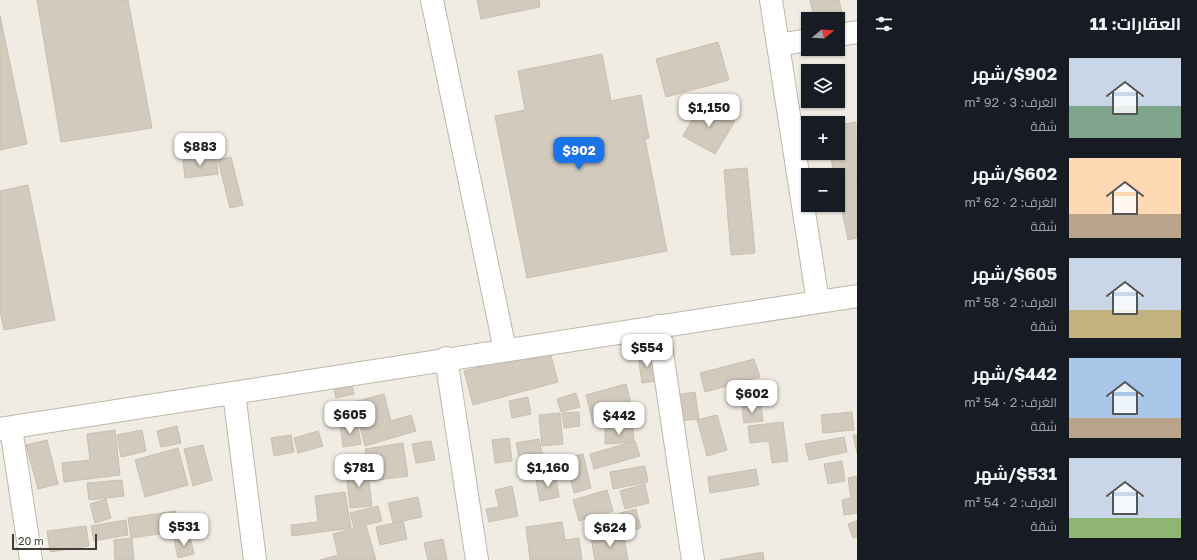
<!DOCTYPE html>
<html lang="ar">
<meta charset="utf-8">
<style>
:root{--surface:#171b24;--page:#242831;--text:#f1f3f6;--muted:#9ea1a6;--accent:#1a73e8}
body{margin:0;font-family:"Golos Text",Cairo,sans-serif;background:var(--page);color:var(--text);direction:rtl;height:100vh;display:flex;flex-direction:column;font-size:15px;white-space:nowrap}
*{box-sizing:border-box;margin:0}
p{font-size:13px;color:var(--muted)}
.icon{flex:none;width:22px;height:22px;fill:none;stroke:currentColor;stroke-width:2;stroke-linecap:round;stroke-linejoin:round}
.map{position:relative;flex:1;overflow:hidden;direction:ltr}
.drawer{display:flex;flex-direction:column;background:var(--surface);width:340px}
.drawer>*{flex:none}
.needle{width:26px;rotate:72deg}
.buttons{position:absolute;left:801px;top:12px;display:grid;gap:8px}
.buttons a{display:grid;place-items:center;width:44px;height:44px;border-radius:0px;background:var(--surface);box-shadow:0 1px 3px #0004;font-size:20px}
.scale{position:absolute;left:12px;bottom:10px;width:85px;box-sizing:border-box;padding-left:4px;border:2px solid #413c35;border-top:0;font-size:11px;line-height:14px;white-space:nowrap;color:#413c35;-webkit-text-stroke:3px #fff;paint-order:stroke}
.price{position:absolute;translate:-50% -34px;padding:0 9px;border-radius:8px;background:#fff;color:#222;font-size:13px;line-height:26px;filter:drop-shadow(0 1px 2px #0008)}
.price::after{content:'';position:absolute;left:50%;top:24px;width:12px;height:9px;margin-left:-6px;background:inherit;clip-path:polygon(0 0,100% 0,50% 100%)}
.price.current{background:var(--accent);color:#fff}
ul{padding:0;list-style:none}
li{display:flex;align-items:center;gap:12px;height:100px;padding:0 16px}
li span{display:grid;place-items:center;flex:none;width:112px;height:80px;border-radius:0px;color:#555}
li>.icon{margin-inline-start:auto}
span .icon{width:48px;height:48px;fill:#fffc;stroke-width:1}
li b{font-size:17px}
h2{display:flex;justify-content:space-between;align-items:center;height:48px;padding:0 16px;font-size:17px}
main{display:flex;flex:1;min-height:0}
.map>svg:first-child{display:block}
</style>
<main>
<section class="drawer">
<h2>العقارات: 11<svg class="icon" aria-label="filters" viewBox="0 0 24 24"><path d="M4 7h16M4 17h16"/><circle cx="9" cy="7" r="2"/><circle cx="15" cy="17" r="2"/></svg></h2>
<ul>
<li><span style="background:linear-gradient(#c9d6e8 60%,#7fa58c 0)"><svg class="icon" aria-label="home" viewBox="0 0 24 24"><path d="M3 11l9-7 9 7M6 9v11h12V9"/></svg></span><div><b>$902/شهر</b><p>الغرف: 3 · 92 m²</p><p>شقة</p></div></li>
<li><span style="background:linear-gradient(#ffd9b3 70%,#b9a48a 0)"><svg class="icon" aria-label="home" viewBox="0 0 24 24"><path d="M3 11l9-7 9 7M6 9v11h12V9"/></svg></span><div><b>$602/شهر</b><p>الغرف: 2 · 62 m²</p><p>شقة</p></div></li>
<li><span style="background:linear-gradient(#c9d6e8 65%,#c2b280 0)"><svg class="icon" aria-label="home" viewBox="0 0 24 24"><path d="M3 11l9-7 9 7M6 9v11h12V9"/></svg></span><div><b>$605/شهر</b><p>الغرف: 2 · 58 m²</p><p>شقة</p></div></li>
<li><span style="background:linear-gradient(#a9c7e8 75%,#b9a48a 0)"><svg class="icon" aria-label="home" viewBox="0 0 24 24"><path d="M3 11l9-7 9 7M6 9v11h12V9"/></svg></span><div><b>$442/شهر</b><p>الغرف: 2 · 54 m²</p><p>شقة</p></div></li>
<li><span style="background:linear-gradient(#c9d6e8 75%,#8fb573 0)"><svg class="icon" aria-label="home" viewBox="0 0 24 24"><path d="M3 11l9-7 9 7M6 9v11h12V9"/></svg></span><div><b>$531/شهر</b><p>الغرف: 2 · 54 m²</p><p>شقة</p></div></li>
</ul>
</section>
<div class="map">
<svg width="857" height="560" viewBox="0 0 857 560">
<rect width="100%" height="100%" fill="#f0ece4"/>
<path fill="#d3cabe" stroke="#c9bfaf" d="M37 0H128L152 128 61 142Z
M477 0H539L540 7 481 19Z
M810 0H839L844 22 838 23V19H814Z
M0 16 27 144 0 150Z
M718 42 729 80 666 97 656 59Z
M602 54 611 101 641 95 649 138 645 139 667 251 527 278 495 116 525 110 518 71Z
M702 102 735 121 715 154 683 136Z
M856 122 857 238 848 240 838 191V175H834L830 153H838V125Z
M216 156 218 174 185 178 183 160Z
M231 157 243 205 230 208 218 160Z
M747 168 755 253 731 255 724 170Z
M28 185 55 320 4 330 0 310V191Z
M549 348 558 382 473 405 464 371Z
M652 353 656 381 642 383 638 356Z
M754 359 760 377 705 392 700 373Z
M349 371 354 394 336 398 331 375Z
M626 384 633 412 593 423 586 395Z
M695 392 699 419 678 421 675 395Z
M576 393 580 407 561 412 557 399Z
M384 394 391 421 411 415 416 431 365 446 354 402Z
M528 397 531 414 512 418 509 401Z
M761 405 763 421 744 423 742 407Z
M579 412 580 426 564 428 562 413Z
M852 412 854 430 823 433 821 415Z
M560 413 563 444 542 446 539 415Z
M717 415 727 450 707 456 697 420Z
M357 422 361 444 343 447 340 425Z
M783 422 788 461 772 463 769 441 750 443 748 426Z
M177 426 181 443 161 447 157 431Z
M633 427 634 442 605 444V429Z
M115 430 120 475 64 482 62 463 90 460 87 434Z
M142 430 146 451 121 457 117 435Z
M318 431 323 446 298 453 294 438Z
M291 435 294 452 274 456 271 438Z
M853 435H857V453Z
M844 437 847 452 809 460 805 444Z
M509 438 512 461 495 463 492 440Z
M539 439 543 457 520 461 516 443Z
M47 440 58 484 38 489 26 445Z
M431 441 435 460 416 463 412 444Z
M635 441 640 456 594 469 590 454Z
M403 443 408 476 370 481 365 449Z
M203 445 212 480 193 486 184 449Z
M178 448 188 485 145 497 135 460Z
M583 454 591 488 574 493 566 458Z
M842 461 845 481 828 484 824 464Z
M645 466 648 482 613 489 610 472Z
M367 467 372 506 350 508 346 470Z
M756 469 759 485 710 493 708 477Z
M556 476 559 497 540 501 536 480Z
M857 476V513L844 515 842 500 851 498 848 478Z
M122 480 124 496 89 500 87 483Z
M645 484 649 503 625 509 620 491Z
M512 486 518 516 489 522 486 509 499 507 495 490Z
M607 490 613 511 579 521 573 500Z
M345 492 351 528 292 536 291 525 318 522 315 496Z
M418 497 422 517 393 523 388 503Z
M106 499 111 518 95 523 90 504Z
M378 506 382 521 366 525 376 560H320L338 555 333 534 354 528 350 513Z
M636 509 641 528 625 532 620 513Z
M176 511 179 531 131 538 128 518Z
M126 520 128 535 94 541 91 526Z
M403 521 407 539 380 545 376 527Z
M857 521V537L853 538 848 524Z
M562 522 565 540 579 538 582 560H530L526 527Z
M86 526 89 546 50 552 47 531Z
M623 533 628 560H595L591 538Z
M190 536 194 554 178 558 174 539Z
M132 538 134 560H115L114 540Z
M443 539 447 560H428L424 543Z
M763 552 764 560H720Z"/>
<g fill="none" stroke-linecap="round" stroke-linejoin="round">
<defs>
<path id="minor" d="M432 0 505 350
M771 0 818 302
M838 35 857 32
M778 45 808 40
M658 326 693 560
M446 358 477 560
M234 393 255 560
M11 428 31 560
M0 429 857 296"/>
</defs>
<use href="#minor" stroke="#bdb6ab" stroke-width="24"/>
<use href="#minor" stroke="#fff" stroke-width="22"/>
</g>
</svg>
<div class="buttons">
<a><svg class="needle" viewBox="-14 -14 28 28"><path d="M0-13l5 13h-10z" fill="#e53935"/><path d="M0 13l5-13h-10z" fill="#9ea1a6"/></svg></a>
<a><svg class="icon" aria-label="layers" viewBox="0 0 24 24"><path d="M12 4l9 5-9 5-9-5zM3 14l9 5 9-5"/></svg></a>
<a>+</a>
<a>−</a>
</div>
<div class="scale">20 m</div>
<b class="price" style="left:709px;top:128px">$1,150</b>
<b class="price" style="left:200px;top:167px">$883</b>
<b class="price current" style="left:579px;top:171px">$902</b>
<b class="price" style="left:647px;top:368px">$554</b>
<b class="price" style="left:752px;top:414px">$602</b>
<b class="price" style="left:350px;top:435px">$605</b>
<b class="price" style="left:619px;top:436px">$442</b>
<b class="price" style="left:359px;top:488px">$781</b>
<b class="price" style="left:548px;top:488px">$1,160</b>
<b class="price" style="left:184px;top:547px">$531</b>
<b class="price" style="left:610px;top:548px">$624</b>
</div>
</main>
